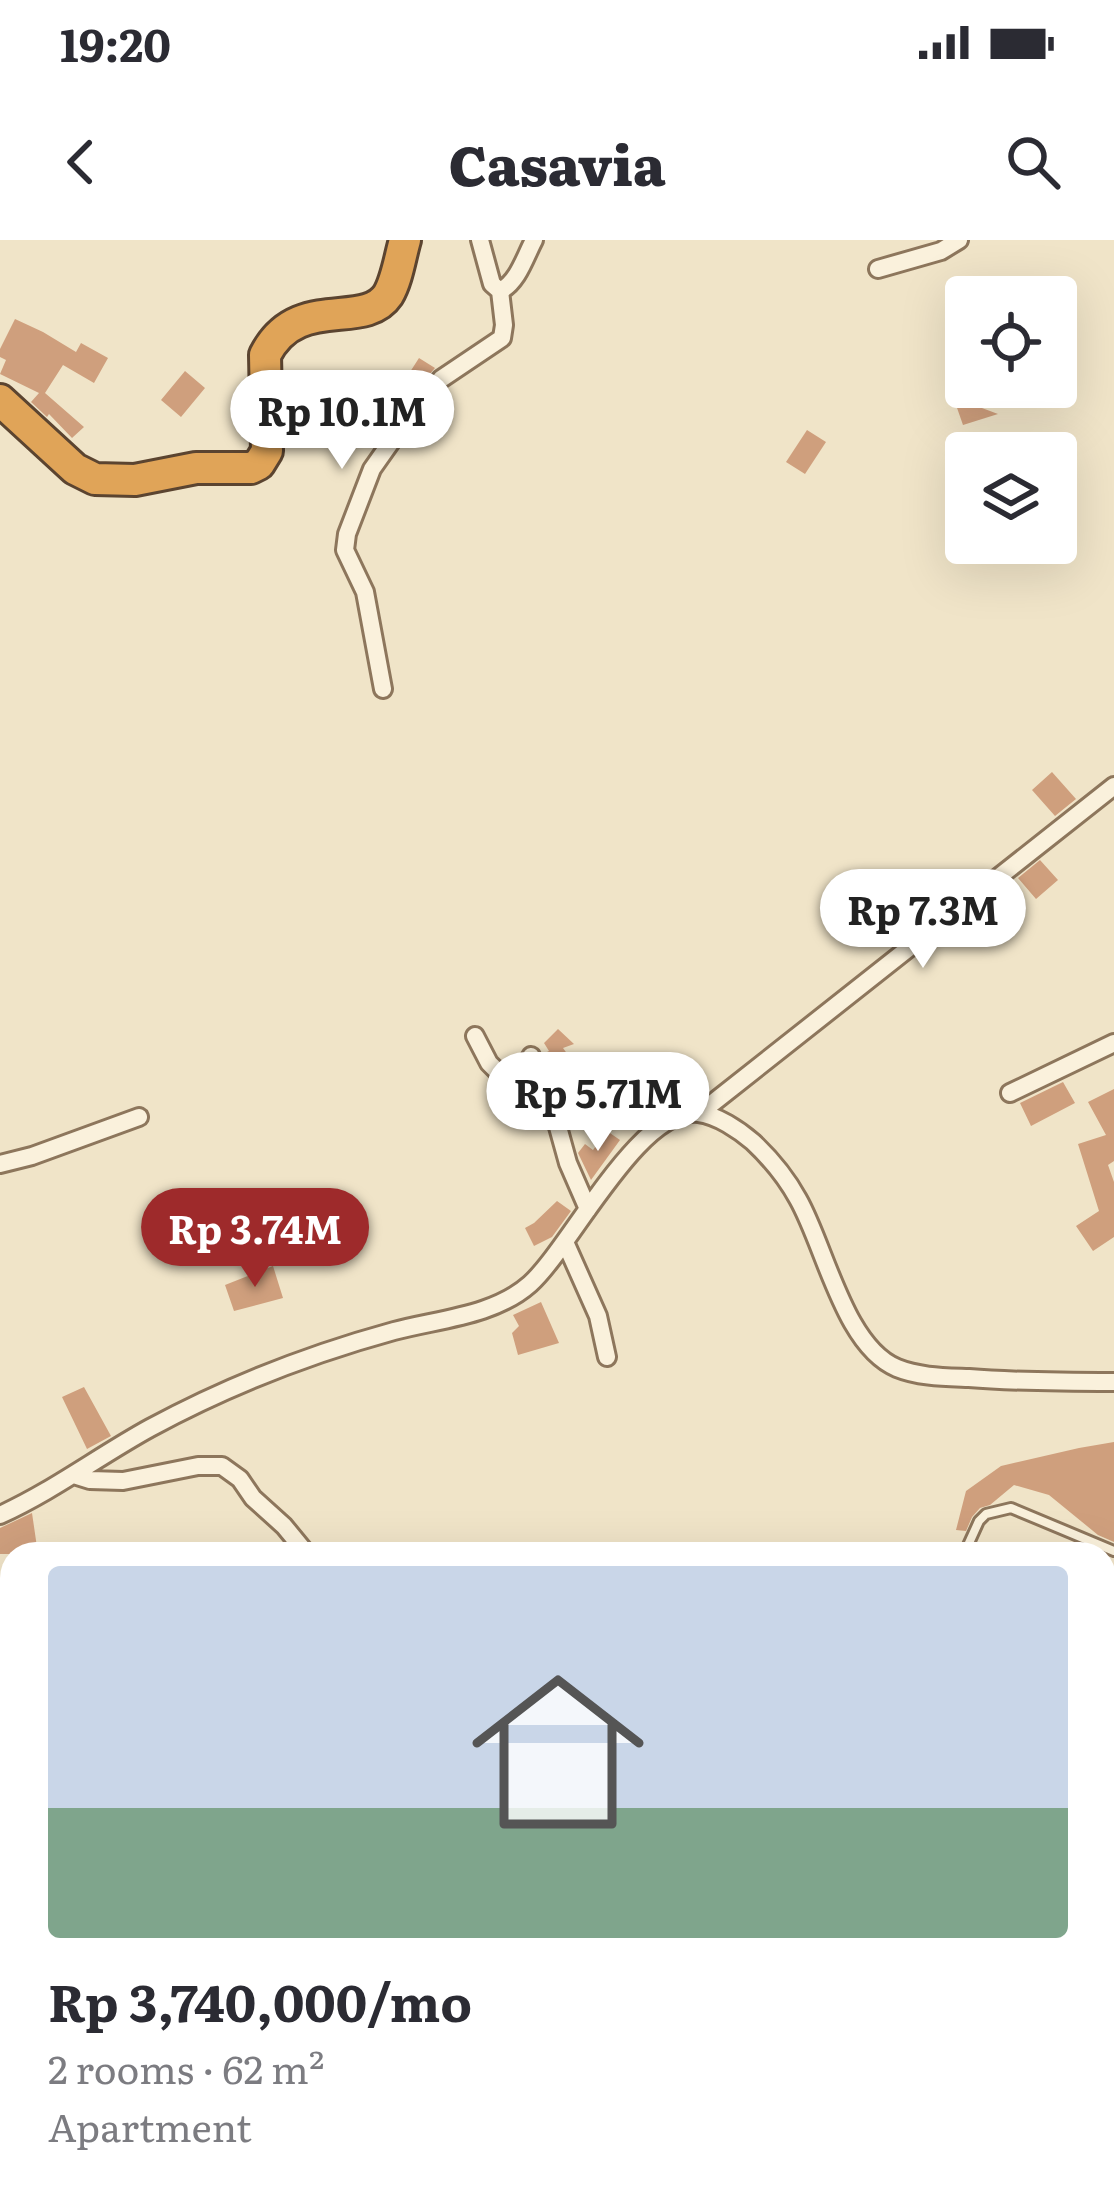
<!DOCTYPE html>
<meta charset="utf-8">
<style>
:root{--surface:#fff;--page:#f7f7f7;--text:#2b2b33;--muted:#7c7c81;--line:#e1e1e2;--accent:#9e2a2b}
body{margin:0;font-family:Literata,serif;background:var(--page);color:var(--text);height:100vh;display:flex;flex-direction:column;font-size:45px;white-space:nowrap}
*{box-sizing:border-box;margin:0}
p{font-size:39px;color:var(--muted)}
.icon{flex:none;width:66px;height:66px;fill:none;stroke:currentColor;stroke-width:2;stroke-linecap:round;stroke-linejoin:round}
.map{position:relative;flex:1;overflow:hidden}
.details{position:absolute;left:0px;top:1302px;width:1116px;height:660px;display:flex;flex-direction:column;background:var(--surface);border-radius:36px 36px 0 0;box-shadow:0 12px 48px #0002}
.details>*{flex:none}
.controls{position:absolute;left:945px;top:36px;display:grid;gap:24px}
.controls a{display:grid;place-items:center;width:132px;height:132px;border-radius:12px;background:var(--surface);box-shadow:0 12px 48px #0002;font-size:60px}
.price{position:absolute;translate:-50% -102px;padding:0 27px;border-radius:42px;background:#fff;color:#222;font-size:39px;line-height:78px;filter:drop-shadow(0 3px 6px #0008)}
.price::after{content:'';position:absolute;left:50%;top:72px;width:36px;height:27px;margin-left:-18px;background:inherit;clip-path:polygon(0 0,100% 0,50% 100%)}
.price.active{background:var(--accent);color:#fff}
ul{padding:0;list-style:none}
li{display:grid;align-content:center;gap:24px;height:636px;padding:0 48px}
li+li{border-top:3px solid var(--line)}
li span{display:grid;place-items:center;height:372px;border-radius:12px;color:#555}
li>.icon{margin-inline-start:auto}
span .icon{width:216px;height:216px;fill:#fffc;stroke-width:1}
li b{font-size:51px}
.status{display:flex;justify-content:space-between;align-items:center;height:84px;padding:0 60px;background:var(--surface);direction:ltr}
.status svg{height:33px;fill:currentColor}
header{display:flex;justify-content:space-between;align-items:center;height:156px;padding:0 48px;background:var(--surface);font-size:54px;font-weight:800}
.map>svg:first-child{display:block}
</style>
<div class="status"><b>19:20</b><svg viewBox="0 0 49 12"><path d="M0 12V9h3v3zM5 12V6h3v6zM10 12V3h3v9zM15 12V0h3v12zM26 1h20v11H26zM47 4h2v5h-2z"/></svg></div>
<header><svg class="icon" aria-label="back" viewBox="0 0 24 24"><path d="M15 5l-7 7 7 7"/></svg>Casavia<svg class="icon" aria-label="search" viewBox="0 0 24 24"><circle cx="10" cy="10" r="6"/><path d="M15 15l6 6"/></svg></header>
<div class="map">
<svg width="1114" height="1962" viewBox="0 0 1114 1962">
<rect width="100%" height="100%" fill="#f0e4c8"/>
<path fill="#cf9f7d" d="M15 79 43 92 76 112 81 103 108 118 94 143 63 125 45 153 84 187 72 198 49 174 47 177 31 162 39 153 0 134 6 120 0 117V109Z
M419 118 435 128 402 166 392 160Z
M185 131 205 148 181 177 161 160Z
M966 133V162L998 174 963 185 956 165 960 164 952 136Z
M807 190 826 202 805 234 786 222Z
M1052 532 1076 559 1055 576 1032 550Z
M1040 620 1058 640 1036 659 1018 638Z
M558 789 574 804 563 808 581 833 565 843 545 813 549 811 544 803Z
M605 823 636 849 639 845 652 855 640 870 596 833Z
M1063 842 1075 863 1031 886 1020 863Z
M1114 849V921L1108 925 1114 942V997L1093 1011 1076 986 1099 971 1078 904 1106 895 1088 862Z
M607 891 620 900 591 940 578 913 585 904 593 910Z
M557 961 571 971 552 997 534 1006 525 988 534 983Z
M273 1026 283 1058 234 1071 225 1045Z
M541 1062 559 1103 518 1115 512 1093 519 1086 513 1075Z
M84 1147 111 1196 87 1209 62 1157Z
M1114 1202V1302L1098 1295 1049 1255 1014 1245 990 1265 980 1268 972 1277 966 1291 956 1290 966 1251 1001 1226 1079 1208Z
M32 1273 38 1314H0V1288Z"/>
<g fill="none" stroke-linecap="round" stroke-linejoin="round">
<defs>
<path id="lane" d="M964 1314 979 1281 986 1274 1011 1268 1114 1311"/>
<path id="street" d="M480 0 492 44 500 51C518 42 525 17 534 0
M878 29 941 11 959 0
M383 449 365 352 345 310 347 294 372 229 403 185 441 139 502 98 504 85 500 51
M475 796 489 823 498 832 533 854 548 868 558 887 568 923 588 969
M531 816 533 854
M1010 853 1114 803
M700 873 1114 546
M0 924 32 916 139 877
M565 1002 598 1076 607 1117
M74 1235 90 1240 123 1241 198 1226H222L240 1239 253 1258 284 1286 307 1314
M0 1275C53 1251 99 1216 150 1188 226 1147 310 1114 394 1091 439 1079 494 1076 530 1044 572 1006 638 868 698 873 717 875 739 890 753 902 771 919 786 937 798 959 825 1006 844 1106 897 1128 919 1137 945 1137 969 1138 1017 1142 1065 1142 1114 1142"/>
<path id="highway" d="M0 160 75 229 95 239 135 240 196 228H251L259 224 267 211 265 115C297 52 364 91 388 55 397 40 400 17 405 0"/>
</defs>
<use href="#lane" stroke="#8d765c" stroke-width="14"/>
<use href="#street" stroke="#8d765c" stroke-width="22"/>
<use href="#highway" stroke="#5b4430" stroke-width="36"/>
<use href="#lane" stroke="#faf1dc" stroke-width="8"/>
<use href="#street" stroke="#faf1dc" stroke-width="16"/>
<use href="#highway" stroke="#e0a458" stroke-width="30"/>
</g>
</svg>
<div class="controls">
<a><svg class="icon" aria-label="locate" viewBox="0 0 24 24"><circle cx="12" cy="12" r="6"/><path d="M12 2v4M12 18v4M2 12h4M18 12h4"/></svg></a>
<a><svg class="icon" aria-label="layers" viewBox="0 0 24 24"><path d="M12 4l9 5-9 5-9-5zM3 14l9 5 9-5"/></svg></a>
</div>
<b class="price" style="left:342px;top:232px">Rp 10.1M</b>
<b class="price" style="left:923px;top:731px">Rp 7.3M</b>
<b class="price" style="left:598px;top:914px">Rp 5.71M</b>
<b class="price active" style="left:255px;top:1050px">Rp 3.74M</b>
<section class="details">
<ul>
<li><span style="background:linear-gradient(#c9d6e8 65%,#7fa58c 0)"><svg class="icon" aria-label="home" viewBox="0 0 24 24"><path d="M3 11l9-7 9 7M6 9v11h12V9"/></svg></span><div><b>Rp 3,740,000/mo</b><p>2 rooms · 62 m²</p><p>Apartment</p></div></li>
</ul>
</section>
</div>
